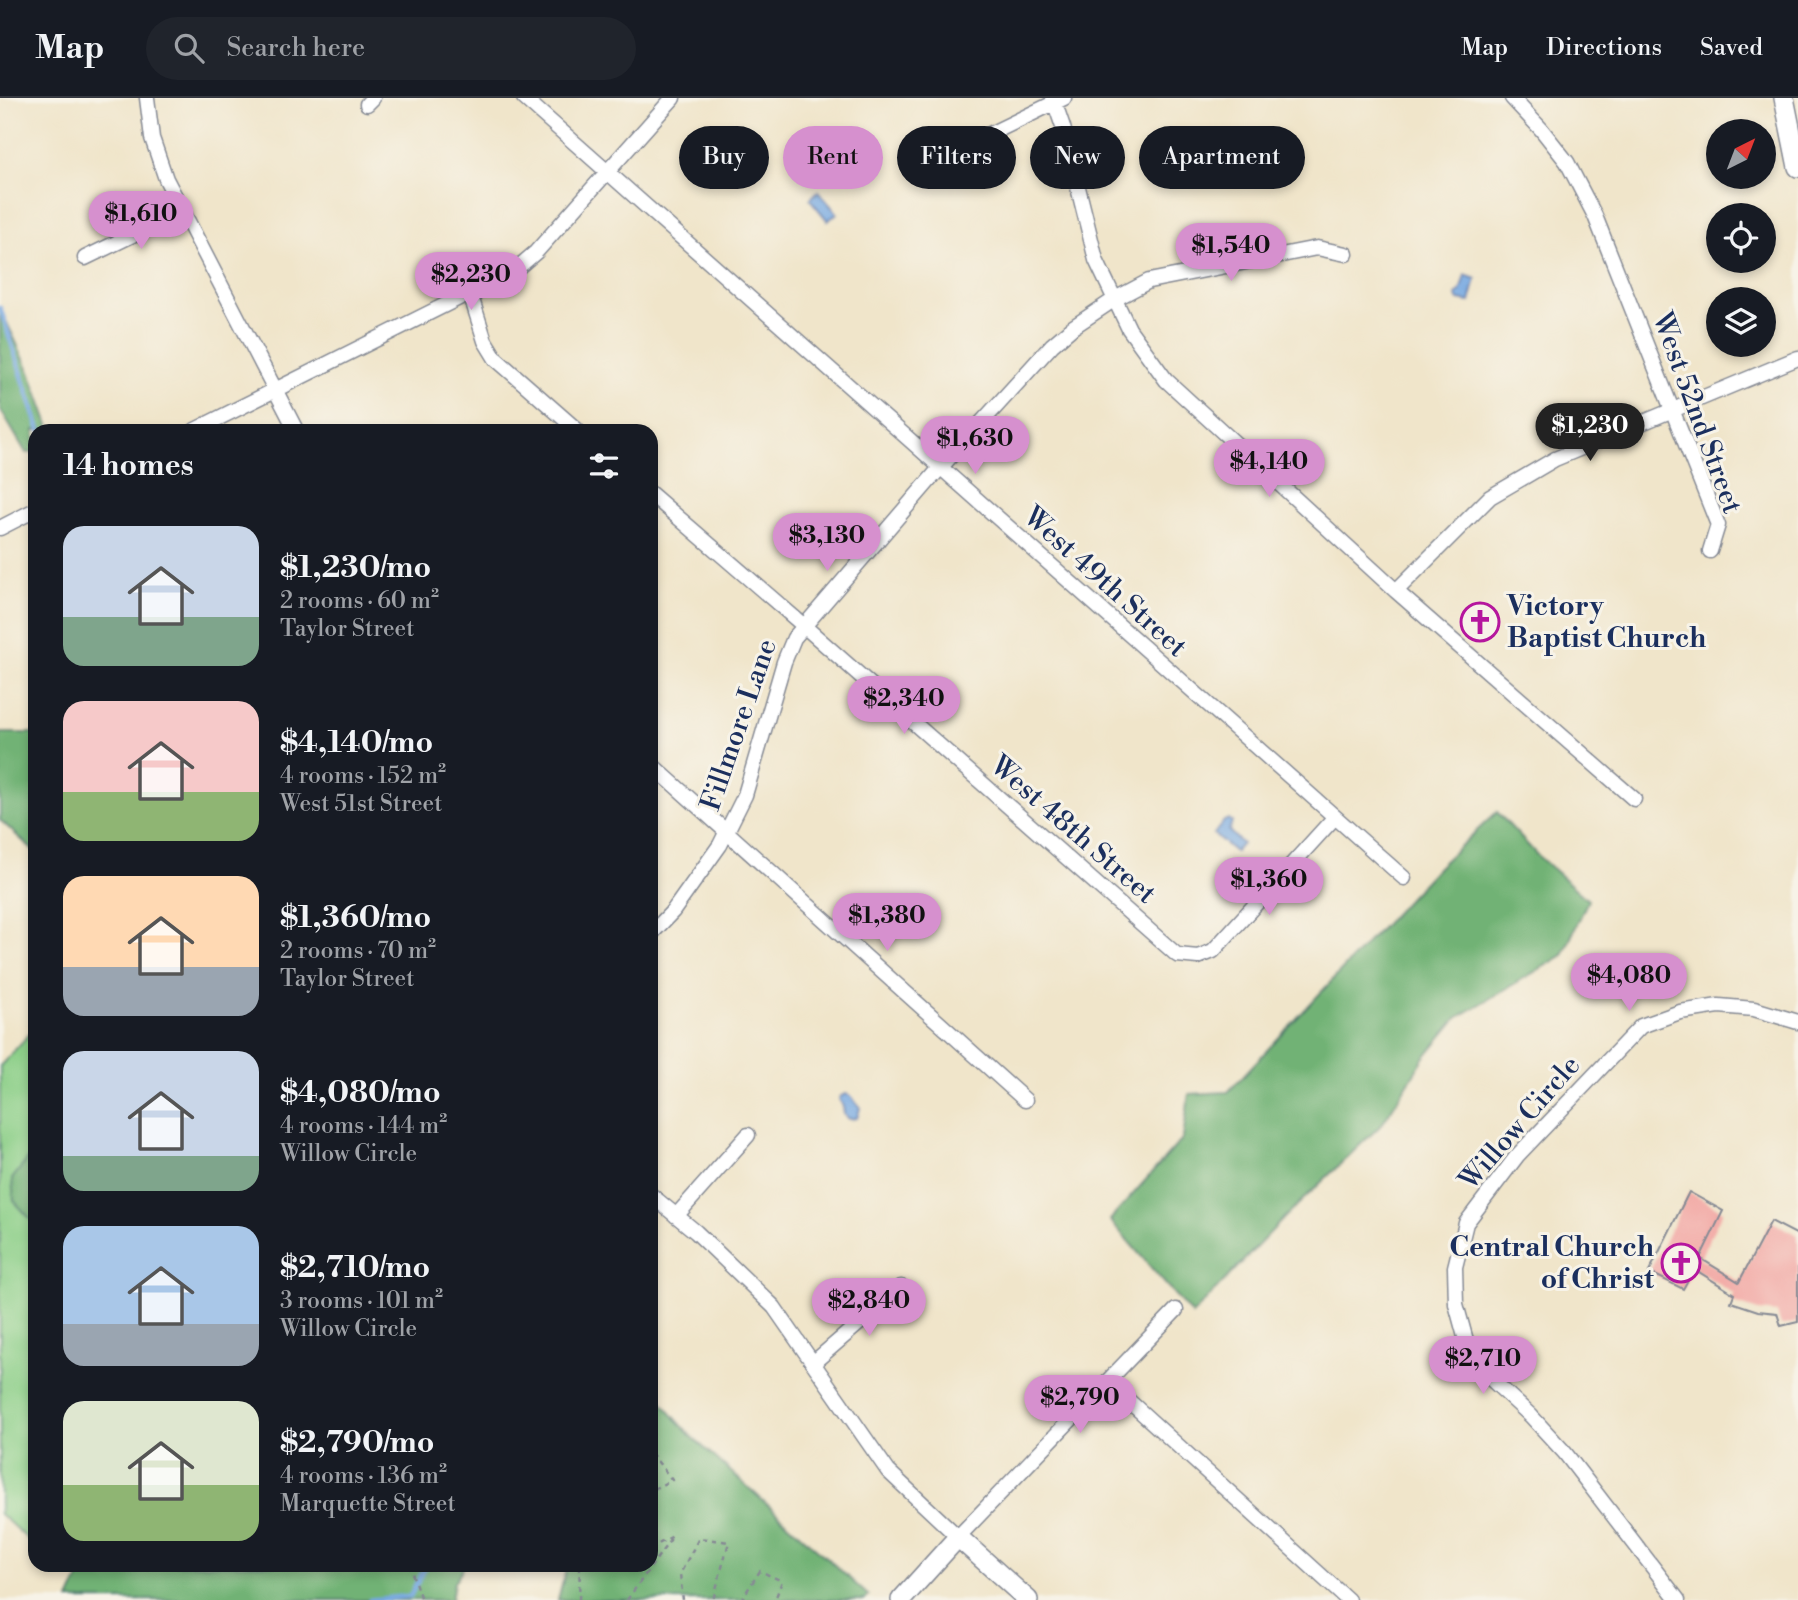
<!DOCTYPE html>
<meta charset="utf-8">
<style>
:root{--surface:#171b24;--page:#20242c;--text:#f1f3f6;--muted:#9ea1a6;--line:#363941;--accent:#d690ce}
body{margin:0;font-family:"Libre Bodoni",serif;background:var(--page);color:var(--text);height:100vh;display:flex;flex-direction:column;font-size:26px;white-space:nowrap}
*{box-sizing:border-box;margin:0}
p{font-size:23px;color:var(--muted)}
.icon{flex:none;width:38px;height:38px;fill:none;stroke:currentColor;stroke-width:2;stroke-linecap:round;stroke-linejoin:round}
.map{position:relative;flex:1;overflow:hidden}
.sheet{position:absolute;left:28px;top:326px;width:630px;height:1148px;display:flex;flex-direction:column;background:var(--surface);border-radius:21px;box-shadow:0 4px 10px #0003}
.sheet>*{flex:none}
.banner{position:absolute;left:679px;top:28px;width:665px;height:63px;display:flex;gap:14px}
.needle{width:46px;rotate:42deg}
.buttons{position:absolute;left:1706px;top:21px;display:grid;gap:14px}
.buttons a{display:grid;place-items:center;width:70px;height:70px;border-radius:50%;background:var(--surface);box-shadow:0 4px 10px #0003;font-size:35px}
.price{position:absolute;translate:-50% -60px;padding:0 16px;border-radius:24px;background:var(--accent);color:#111;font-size:23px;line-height:46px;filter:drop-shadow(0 2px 4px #0008)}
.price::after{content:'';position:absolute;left:50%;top:42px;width:21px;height:16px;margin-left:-10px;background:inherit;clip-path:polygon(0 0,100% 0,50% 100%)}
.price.current{background:#222;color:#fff}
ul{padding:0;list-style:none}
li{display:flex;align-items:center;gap:21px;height:175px;padding:0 35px}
li span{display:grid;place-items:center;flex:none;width:196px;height:140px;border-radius:21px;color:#555}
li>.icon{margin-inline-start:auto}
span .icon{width:84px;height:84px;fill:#fffc;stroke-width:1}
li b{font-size:30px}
h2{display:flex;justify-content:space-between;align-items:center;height:84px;padding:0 35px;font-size:30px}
.pill{padding:0 24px;border-radius:32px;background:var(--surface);box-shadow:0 4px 10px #0003;font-size:24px;line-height:63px}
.pill.current{background:var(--accent);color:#111}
header{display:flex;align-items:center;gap:42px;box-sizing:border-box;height:98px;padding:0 35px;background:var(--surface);border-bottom:2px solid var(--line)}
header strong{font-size:33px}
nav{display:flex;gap:38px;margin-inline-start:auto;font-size:24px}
.search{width:490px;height:63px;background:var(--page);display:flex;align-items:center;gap:18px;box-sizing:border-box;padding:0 24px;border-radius:38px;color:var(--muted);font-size:26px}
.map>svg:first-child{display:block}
</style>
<header>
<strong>Map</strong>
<div class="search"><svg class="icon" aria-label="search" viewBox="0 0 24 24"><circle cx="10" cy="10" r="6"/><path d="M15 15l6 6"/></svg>Search here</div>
<nav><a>Map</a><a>Directions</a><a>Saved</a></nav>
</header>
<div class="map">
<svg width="1798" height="1502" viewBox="0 0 1798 1502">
<rect width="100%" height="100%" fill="#f7f3e8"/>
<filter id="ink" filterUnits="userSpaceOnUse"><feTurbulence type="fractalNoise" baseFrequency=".0143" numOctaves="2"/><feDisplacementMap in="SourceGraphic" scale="14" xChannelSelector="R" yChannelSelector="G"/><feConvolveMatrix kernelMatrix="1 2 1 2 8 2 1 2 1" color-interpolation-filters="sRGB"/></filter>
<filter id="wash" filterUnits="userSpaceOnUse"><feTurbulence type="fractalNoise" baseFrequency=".00686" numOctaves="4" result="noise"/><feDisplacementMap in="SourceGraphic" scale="28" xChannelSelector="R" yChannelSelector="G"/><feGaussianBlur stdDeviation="1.57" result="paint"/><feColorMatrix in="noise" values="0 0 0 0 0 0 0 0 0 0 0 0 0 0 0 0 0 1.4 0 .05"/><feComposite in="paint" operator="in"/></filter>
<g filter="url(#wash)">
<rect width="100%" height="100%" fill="#f0e5ca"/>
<path fill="#8ccf88" stroke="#547f73" stroke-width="2" d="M35 930V1448L0 1416V968Z"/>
<path fill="#71b274" stroke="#467069" stroke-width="2" d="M0 210 30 274 51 332H35V354L26 355 0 311Z
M0 635H35V754L0 722Z
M1497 714 1538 758 1588 802 1563 857 1457 920 1424 960 1382 1026 1285 1119 1192 1217 1110 1122 1183 1040 1189 996 1228 994 1438 769Z
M35 1052V1126L14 1103 12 1081Z
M651 1292 690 1337 869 1498 865 1502H558L567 1467 651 1466Z
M85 1467V1466L465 1467 454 1484 451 1502H69Z"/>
<path fill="#75a7e1" stroke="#486ba0" stroke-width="2" d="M818 93 837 115 828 123 810 101Z
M1465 177 1476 181 1470 204 1459 202 1456 197 1460 194Z
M1229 721 1232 724 1229 733 1242 746 1235 754 1214 736 1224 723Z
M846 996 851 998 860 1010 857 1020 849 1021 844 1016 843 1008 839 1001 841 998Z"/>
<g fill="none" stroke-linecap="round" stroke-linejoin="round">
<path stroke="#75a7e1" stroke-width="5" d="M0 210 40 332
M370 1502 410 1498 427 1466"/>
</g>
<g id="blocks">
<path fill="#f2a29f" d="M1689 1094 1723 1113 1700 1160 1739 1184 1771 1123 1798 1137V1224L1781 1228 1777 1215 1758 1213 1731 1204 1734 1196 1694 1171 1683 1191 1649 1174Z"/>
</g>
</g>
<g filter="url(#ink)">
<use href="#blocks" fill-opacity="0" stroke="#868a94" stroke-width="2"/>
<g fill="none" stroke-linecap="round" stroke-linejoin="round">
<defs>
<path id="street" d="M147 0 152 40 166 81 296 332
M524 0 1404 780
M1053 0 1063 29 1096 162 1129 231 1166 282 1396 493 1634 701
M1512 0 1541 31 1567 64 1595 118 1718 427 1710 453
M367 6 373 0
M922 69 1064 0
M85 160 182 113
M470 195 485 243 496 261 577 332
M195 332 515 172 536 154 673 0
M651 396 804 528 1177 857 1198 859 1213 853 1334 720
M0 430 35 412
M1396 493 1490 399 1555 361 1798 260
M651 666 1025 1002
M651 836 673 813 720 747 745 697 784 564 794 540 940 370 1052 247 1073 229 1115 201 1149 183 1317 150 1346 156
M651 1097 696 1134 774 1209 888 1373 958 1439 1176 1212
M676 1118 748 1037
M813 1265 901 1189
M1108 1284 1348 1502
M1678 1502 1565 1355 1531 1318 1490 1280 1467 1246 1456 1206 1455 1169 1466 1125 1517 1058 1641 928 1680 914 1719 908 1754 911 1798 924"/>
<path id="secondary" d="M1784 0 1798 69
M901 1502 958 1439 1028 1502"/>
</defs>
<use href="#street" stroke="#868a94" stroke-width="17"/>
<use href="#secondary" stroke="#868a94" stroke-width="22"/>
<path stroke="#868a94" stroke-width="2.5" stroke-dasharray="5 5" stroke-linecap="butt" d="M651 1355 672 1382 651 1392
M409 1466 421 1502
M609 1466V1472L619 1466
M579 1502 580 1466
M627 1502 673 1438 651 1450
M683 1502 680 1476 699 1440 729 1444 713 1502
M741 1502 760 1473 782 1483 775 1502
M794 1502H795"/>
<use href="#street" stroke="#fff" stroke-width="14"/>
<use href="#secondary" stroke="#fff" stroke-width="19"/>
</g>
</g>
<defs>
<symbol id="church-ring" viewBox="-11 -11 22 22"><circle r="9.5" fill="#f7f3e8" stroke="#b5179e" stroke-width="1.5"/><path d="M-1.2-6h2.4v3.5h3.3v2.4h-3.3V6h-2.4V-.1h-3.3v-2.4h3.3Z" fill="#b5179e"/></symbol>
</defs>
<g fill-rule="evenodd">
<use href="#church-ring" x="1458" y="502" width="44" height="44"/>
<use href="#church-ring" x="1659" y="1143" width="44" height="44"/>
</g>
<g text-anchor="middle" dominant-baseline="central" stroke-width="6" stroke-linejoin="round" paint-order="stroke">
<g font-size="28" fill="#1b2f5e" stroke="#f7f3e8">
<text transform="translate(1697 315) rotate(70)">West 52nd Street</text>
<text transform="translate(1105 484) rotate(42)">West 49th Street</text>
<text transform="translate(739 627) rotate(-71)">Fillmore Lane</text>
<text transform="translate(1073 732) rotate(41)">West 48th Street</text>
<text transform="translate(1520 1025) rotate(-49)">Willow Circle</text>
</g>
<g font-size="28" font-weight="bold" fill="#1b2f5e" stroke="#f7f3e8" text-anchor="start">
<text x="1507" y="508">Victory<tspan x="1507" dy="32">Baptist Church</tspan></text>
<text x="1654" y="1149" text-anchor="end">Central Church<tspan x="1654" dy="32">of Christ</tspan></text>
</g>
</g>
</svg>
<div class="buttons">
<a><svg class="needle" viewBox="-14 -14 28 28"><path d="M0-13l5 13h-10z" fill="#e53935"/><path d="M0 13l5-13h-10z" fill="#9ea1a6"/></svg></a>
<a><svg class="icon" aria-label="locate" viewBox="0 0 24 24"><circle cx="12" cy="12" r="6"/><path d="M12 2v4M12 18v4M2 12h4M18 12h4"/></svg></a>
<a><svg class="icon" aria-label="layers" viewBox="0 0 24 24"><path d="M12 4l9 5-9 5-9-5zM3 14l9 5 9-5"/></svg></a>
</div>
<b class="price" style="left:141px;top:153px">$1,610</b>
<b class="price" style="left:1231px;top:185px">$1,540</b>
<b class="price" style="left:471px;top:214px">$2,230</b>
<b class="price current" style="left:1590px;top:365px">$1,230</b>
<b class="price" style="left:975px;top:378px">$1,630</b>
<b class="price" style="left:1269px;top:401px">$4,140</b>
<b class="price" style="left:827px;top:475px">$3,130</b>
<b class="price" style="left:904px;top:638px">$2,340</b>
<b class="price" style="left:1269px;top:819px">$1,360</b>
<b class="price" style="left:887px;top:855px">$1,380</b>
<b class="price" style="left:1629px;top:915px">$4,080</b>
<b class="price" style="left:869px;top:1240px">$2,840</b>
<b class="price" style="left:1483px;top:1298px">$2,710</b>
<b class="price" style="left:1080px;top:1337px">$2,790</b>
<div class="banner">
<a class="pill">Buy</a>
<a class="pill current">Rent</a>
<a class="pill">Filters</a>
<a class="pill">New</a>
<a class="pill">Apartment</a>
</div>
<section class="sheet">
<h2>14 homes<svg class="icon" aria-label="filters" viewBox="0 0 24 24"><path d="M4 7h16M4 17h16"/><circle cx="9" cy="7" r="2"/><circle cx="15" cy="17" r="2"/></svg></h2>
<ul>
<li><span style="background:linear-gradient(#c9d6e8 65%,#7fa58c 0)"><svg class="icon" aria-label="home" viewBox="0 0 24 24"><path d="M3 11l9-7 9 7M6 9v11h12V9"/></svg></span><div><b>$1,230/mo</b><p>2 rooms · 60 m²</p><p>Taylor Street</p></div></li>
<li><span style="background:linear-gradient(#f6c9c9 65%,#8fb573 0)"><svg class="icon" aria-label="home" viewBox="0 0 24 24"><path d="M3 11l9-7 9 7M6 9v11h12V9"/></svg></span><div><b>$4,140/mo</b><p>4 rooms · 152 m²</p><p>West 51st Street</p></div></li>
<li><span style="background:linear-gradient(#ffd9b3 65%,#9aa5b1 0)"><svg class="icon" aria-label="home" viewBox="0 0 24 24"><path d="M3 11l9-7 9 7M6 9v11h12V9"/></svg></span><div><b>$1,360/mo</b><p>2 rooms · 70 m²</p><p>Taylor Street</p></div></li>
<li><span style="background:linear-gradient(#c9d6e8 75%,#7fa58c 0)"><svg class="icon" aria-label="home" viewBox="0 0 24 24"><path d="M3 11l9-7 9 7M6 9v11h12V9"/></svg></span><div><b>$4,080/mo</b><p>4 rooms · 144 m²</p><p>Willow Circle</p></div></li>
<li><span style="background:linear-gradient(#a9c7e8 70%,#9aa5b1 0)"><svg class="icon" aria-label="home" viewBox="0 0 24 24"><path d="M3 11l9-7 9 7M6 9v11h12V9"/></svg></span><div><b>$2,710/mo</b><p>3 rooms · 101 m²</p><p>Willow Circle</p></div></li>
<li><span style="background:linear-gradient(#dfe7d0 60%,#8fb573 0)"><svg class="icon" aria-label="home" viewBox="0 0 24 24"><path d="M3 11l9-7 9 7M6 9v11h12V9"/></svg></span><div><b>$2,790/mo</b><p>4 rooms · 136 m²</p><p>Marquette Street</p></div></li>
</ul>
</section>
</div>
